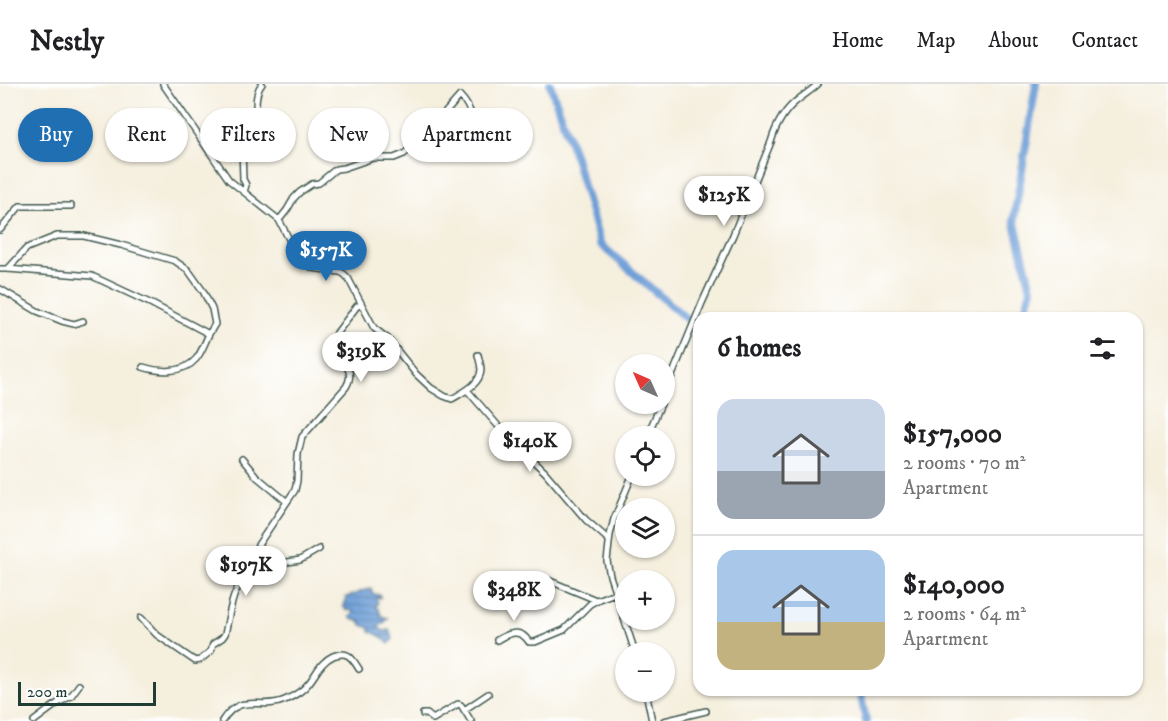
<!DOCTYPE html>
<meta charset="utf-8">
<style>
:root{--surface:#fff;--page:#f2f2f2;--text:#202124;--muted:#757577;--line:#e0e0e0;--accent:#1f6fb2}
body{margin:0;font-family:"IM FELL DW Pica",serif;background:var(--page);color:var(--text);height:100vh;display:flex;flex-direction:column;font-size:22px;white-space:nowrap}
*{box-sizing:border-box;margin:0}
p{font-size:20px;color:var(--muted)}
.icon{flex:none;width:33px;height:33px;fill:none;stroke:currentColor;stroke-width:2;stroke-linecap:round;stroke-linejoin:round}
.map{position:relative;flex:1;overflow:hidden}
.panel{position:absolute;left:693px;top:228px;width:450px;height:384px;display:flex;flex-direction:column;background:var(--surface);border-radius:18px;box-shadow:0 2px 4px #0004}
.panel>*{flex:none}
.top-card{position:absolute;left:18px;top:24px;width:570px;height:54px;display:flex;gap:12px}
.needle{width:39px;rotate:315deg}
.tools{position:absolute;left:615px;top:270px;display:grid;gap:12px}
.tools a{display:grid;place-items:center;width:60px;height:60px;border-radius:50%;background:var(--surface);box-shadow:0 2px 4px #0004;font-size:30px}
.scale{position:absolute;left:18px;bottom:15px;width:138px;box-sizing:border-box;padding-left:6px;border:3px solid #1f3d34;border-top:0;font-size:16px;line-height:21px;white-space:nowrap;color:#1f3d34;-webkit-text-stroke:4px #fff;paint-order:stroke}
.price{position:absolute;translate:-50% -51px;padding:0 14px;border-radius:21px;background:#fff;color:#222;font-size:20px;line-height:39px;filter:drop-shadow(0 2px 3px #0008)}
.price::after{content:'';position:absolute;left:50%;top:36px;width:18px;height:14px;margin-left:-9px;background:inherit;clip-path:polygon(0 0,100% 0,50% 100%)}
.price.active{background:var(--accent);color:#fff}
ul{padding:0;list-style:none}
li{display:flex;align-items:center;gap:18px;height:150px;padding:0 24px}
li+li{border-top:2px solid var(--line)}
li span{display:grid;place-items:center;flex:none;width:168px;height:120px;border-radius:18px;color:#555}
li>.icon{margin-inline-start:auto}
span .icon{width:72px;height:72px;fill:#fffc;stroke-width:1}
li b{font-size:26px}
h2{display:flex;justify-content:space-between;align-items:center;height:72px;padding:0 24px;font-size:26px}
.pill{padding:0 21px;border-radius:27px;background:var(--surface);box-shadow:0 2px 4px #0004;font-size:21px;line-height:54px}
.pill.active{background:var(--accent);color:#fff}
header{display:flex;align-items:center;gap:36px;box-sizing:border-box;height:84px;padding:0 30px;background:var(--surface);border-bottom:2px solid var(--line)}
header strong{font-size:28px}
nav{display:flex;gap:33px;margin-inline-start:auto;font-size:21px}
.map>svg:first-child{display:block}
</style>
<header>
<strong>Nestly</strong>
<nav><a>Home</a><a>Map</a><a>About</a><a>Contact</a></nav>
</header>
<div class="map">
<svg width="1168" height="637" viewBox="0 0 1168 637">
<defs>
<pattern id="water-rules" width="6" height="5" patternUnits="userSpaceOnUse" patternTransform="scale(1.5)"><rect width="6" height="5" fill="#6d9ed7"/><path d="M0 2.5h6" fill="none" stroke="#5982af"/></pattern>
</defs>
<rect width="100%" height="100%" fill="#fff"/>
<filter id="ink" filterUnits="userSpaceOnUse"><feTurbulence type="fractalNoise" baseFrequency=".0167" numOctaves="2"/><feDisplacementMap in="SourceGraphic" scale="12" xChannelSelector="R" yChannelSelector="G"/><feConvolveMatrix kernelMatrix="1 2 1 2 8 2 1 2 1" color-interpolation-filters="sRGB"/></filter>
<filter id="wash" filterUnits="userSpaceOnUse"><feTurbulence type="fractalNoise" baseFrequency=".008" numOctaves="4" result="noise"/><feDisplacementMap in="SourceGraphic" scale="24" xChannelSelector="R" yChannelSelector="G"/><feGaussianBlur stdDeviation="1.35" result="paint"/><feColorMatrix in="noise" values="0 0 0 0 0 0 0 0 0 0 0 0 0 0 0 0 0 1.4 0 .05"/><feComposite in="paint" operator="in"/></filter>
<g filter="url(#wash)">
<rect width="100%" height="100%" fill="#f5efde"/>
<path fill="url(#water-rules)" stroke="#466e86" stroke-width="1.5" d="M371 504 373 510 380 511V514L377 513 376 515 378 519 376 523 379 525 381 532 388 534 384 539 378 543 384 547 389 546 393 555 389 560 382 553 370 547V544L362 541 361 538 352 535 350 533 354 529 353 527 346 526 343 522 346 517V513Z"/>
<g fill="none" stroke-linecap="round" stroke-linejoin="round">
<path stroke="#6d9ed7" stroke-width="8" d="M550 0 574 70 600 160 689 237
M1023 234 1031 205 1014 135 1036 0
M864 606 861 612 866 637"/>
</g>
</g>
<g filter="url(#ink)">
<g fill="none" stroke-linecap="round" stroke-linejoin="round">
<defs>
<path id="minor" d="M163 0 229 96 279 136 292 161 312 184 340 188 344 190 348 194 374 244 388 255 416 290 431 304 444 312 452 315C463 308 480 301 481 286 481 282 479 275 478 271
M244 108 246 101 243 95 242 64H251L252 56H258L259 52C257 38 252 11 262 0
M279 136 287 126 294 114 300 108 312 100 319 99 336 85 344 84 373 74H394L404 70 435 43 445 29 460 12C472 24 474 39 475 54L462 52 437 40
M0 146 20 122H71
M0 185H8L92 192 152 220 209 250 215 240 212 225 203 207 188 186 175 177 121 161 84 152H57L27 164 8 185
M0 205 37 227 62 237 74 240 83 237
M143 283C159 288 183 290 196 275 202 268 205 258 209 250
M467 306 506 351 545 388 586 436 609 456
M664 311 702 219 733 151 771 58C776 41 784 26 799 15 805 10 812 6 818 0
M647 352 661 320
M242 375 257 393 286 417
M632 392 614 435 610 451 607 477 610 492 635 568
M259 477 262 480 269 481 300 476 319 465
M550 497 596 516
M141 534 157 551 195 577 200 576 211 567 213 560 222 554 225 550C229 533 231 514 240 499 246 491 255 485 259 477L256 467 258 461 295 406 297 397 298 370 302 353 346 303C359 281 333 276 330 258L357 222 362 221
M497 556C509 549 520 544 529 558H535L564 546 590 520 599 515 615 509
M646 608 652 637
M464 626 488 610
M423 630H427L433 635 458 620 461 621 471 637
M34 637 58 619 71 612 79 601
M222 637C241 607 260 627 285 616 294 612 302 608 308 600 316 591 320 578 333 572 348 566 352 574 359 585
M664 637 706 627"/>
</defs>
<use href="#minor" stroke="#3f584e" stroke-width="8"/>
<use href="#minor" stroke="#fff" stroke-width="5"/>
</g>
</g>
</svg>
<div class="tools">
<a><svg class="needle" viewBox="-14 -14 28 28"><path d="M0-13l5 13h-10z" fill="#e53935"/><path d="M0 13l5-13h-10z" fill="#757577"/></svg></a>
<a><svg class="icon" aria-label="locate" viewBox="0 0 24 24"><circle cx="12" cy="12" r="6"/><path d="M12 2v4M12 18v4M2 12h4M18 12h4"/></svg></a>
<a><svg class="icon" aria-label="layers" viewBox="0 0 24 24"><path d="M12 4l9 5-9 5-9-5zM3 14l9 5 9-5"/></svg></a>
<a>+</a>
<a>−</a>
</div>
<div class="scale">200 m</div>
<b class="price" style="left:724px;top:143px">$125K</b>
<b class="price active" style="left:326px;top:198px">$157K</b>
<b class="price" style="left:361px;top:299px">$319K</b>
<b class="price" style="left:530px;top:389px">$140K</b>
<b class="price" style="left:246px;top:513px">$197K</b>
<b class="price" style="left:514px;top:538px">$348K</b>
<div class="top-card">
<a class="pill active">Buy</a>
<a class="pill">Rent</a>
<a class="pill">Filters</a>
<a class="pill">New</a>
<a class="pill">Apartment</a>
</div>
<section class="panel">
<h2>6 homes<svg class="icon" aria-label="filters" viewBox="0 0 24 24"><path d="M4 7h16M4 17h16"/><circle cx="9" cy="7" r="2"/><circle cx="15" cy="17" r="2"/></svg></h2>
<ul>
<li><span style="background:linear-gradient(#c9d6e8 60%,#9aa5b1 0)"><svg class="icon" aria-label="home" viewBox="0 0 24 24"><path d="M3 11l9-7 9 7M6 9v11h12V9"/></svg></span><div><b>$157,000</b><p>2 rooms · 70 m²</p><p>Apartment</p></div></li>
<li><span style="background:linear-gradient(#a9c7e8 60%,#c2b280 0)"><svg class="icon" aria-label="home" viewBox="0 0 24 24"><path d="M3 11l9-7 9 7M6 9v11h12V9"/></svg></span><div><b>$140,000</b><p>2 rooms · 64 m²</p><p>Apartment</p></div></li>
</ul>
</section>
</div>
